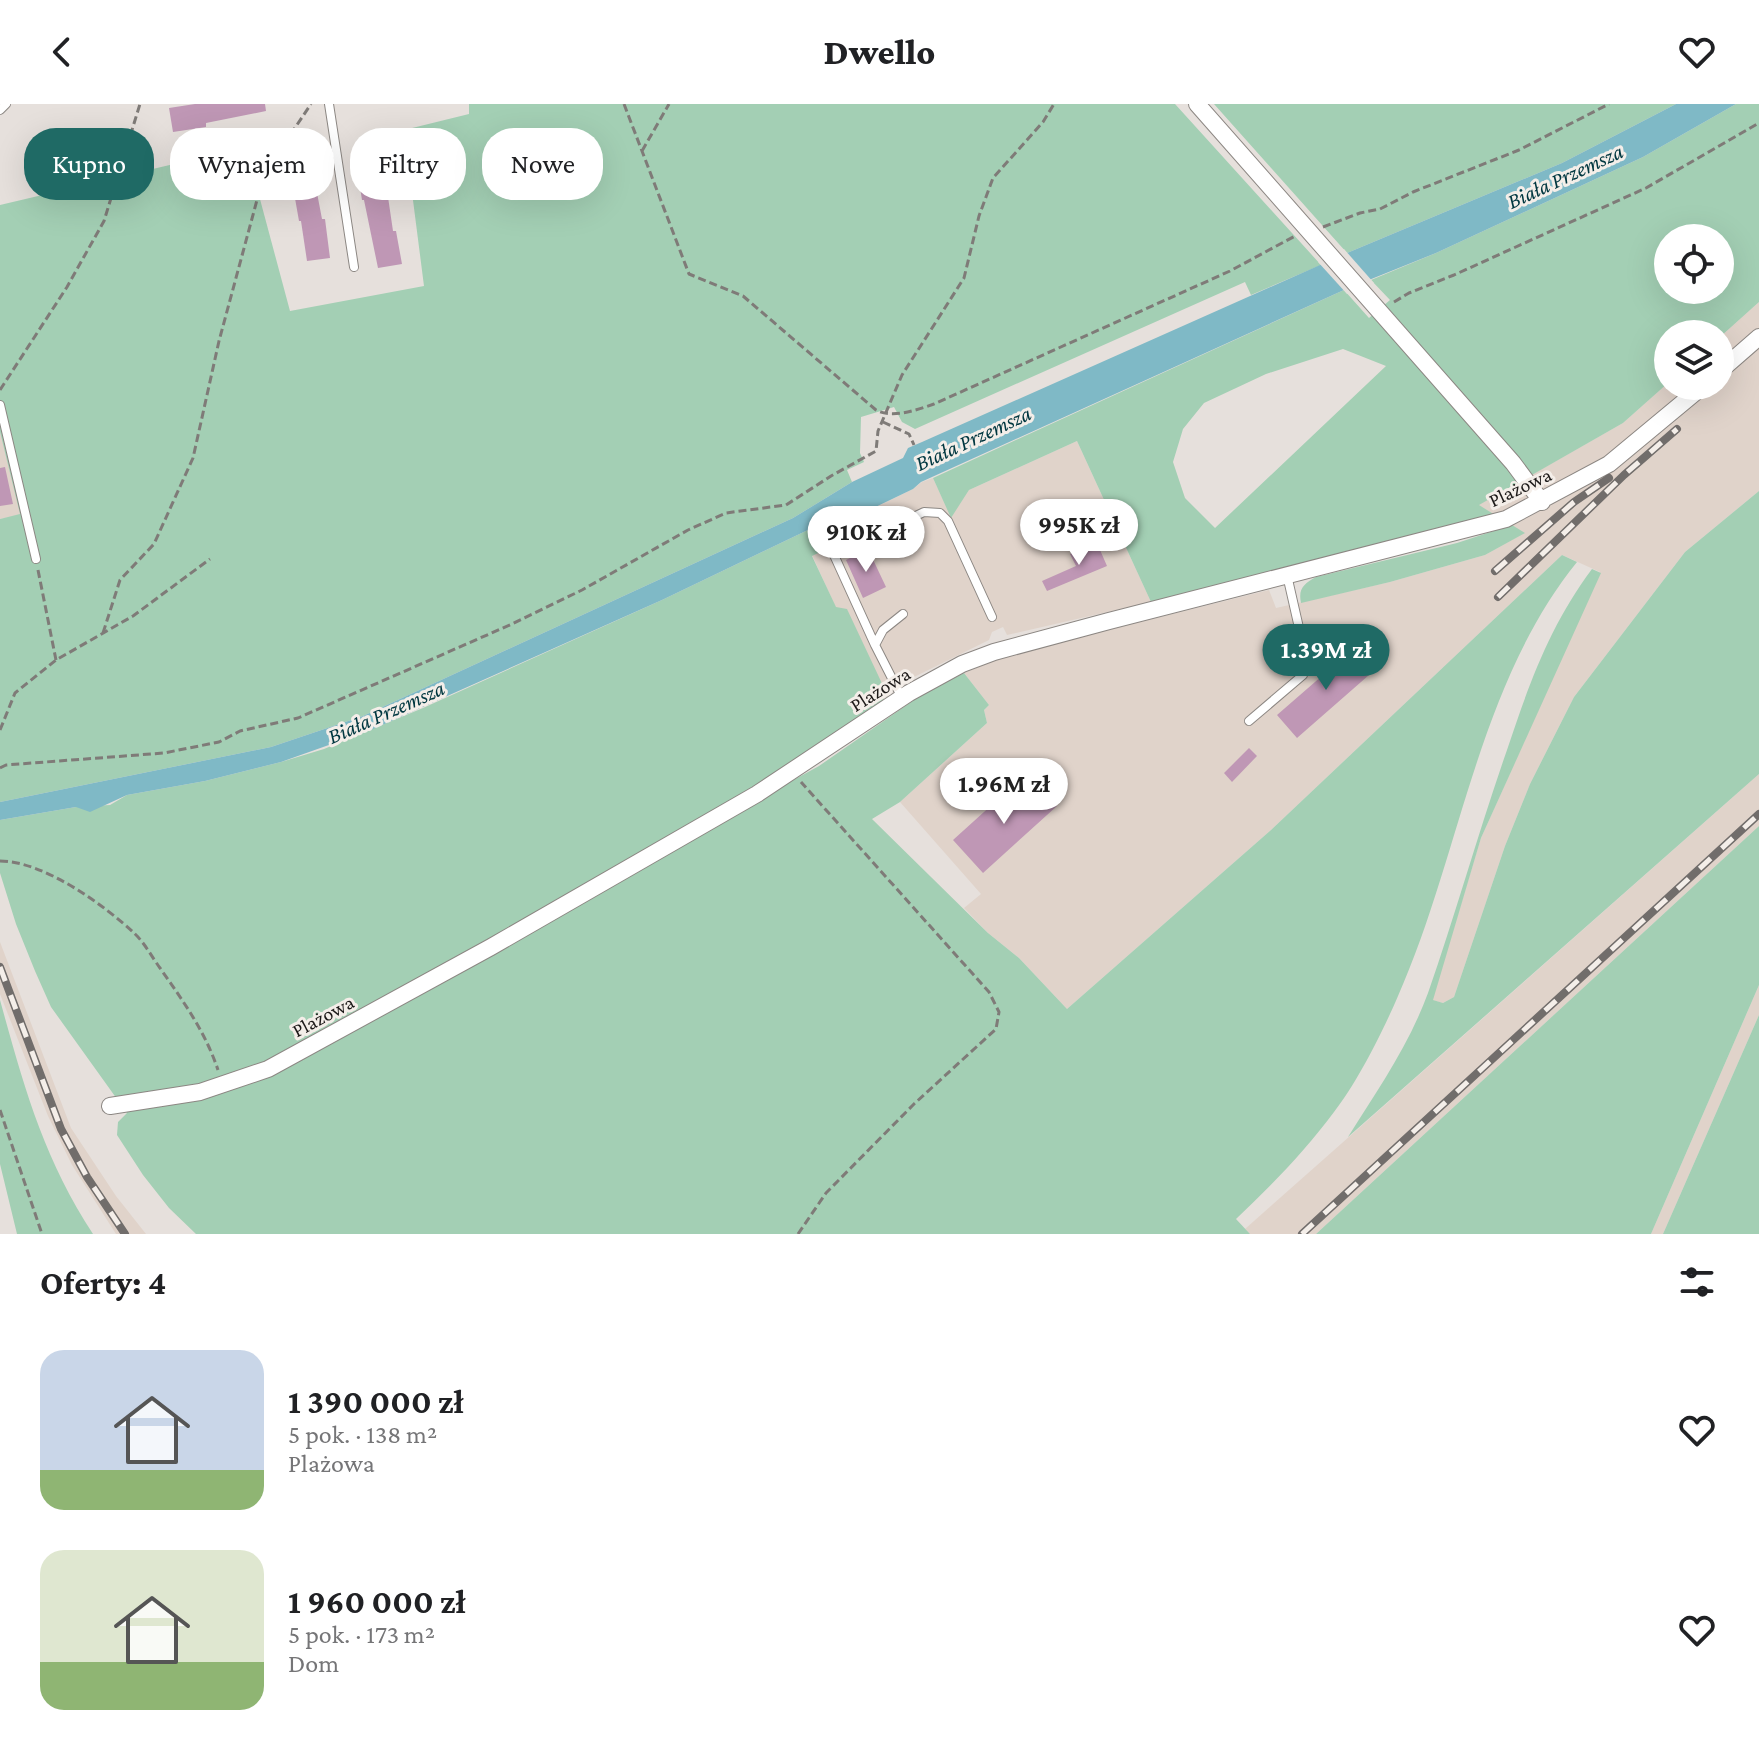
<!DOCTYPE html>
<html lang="pl">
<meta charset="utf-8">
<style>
:root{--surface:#fff;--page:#f6f6f6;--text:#202124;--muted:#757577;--accent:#1f6a65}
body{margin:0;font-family:"Crimson Pro",serif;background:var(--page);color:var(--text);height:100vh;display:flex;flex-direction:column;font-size:30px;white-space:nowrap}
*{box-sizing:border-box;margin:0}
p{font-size:26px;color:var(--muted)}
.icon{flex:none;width:44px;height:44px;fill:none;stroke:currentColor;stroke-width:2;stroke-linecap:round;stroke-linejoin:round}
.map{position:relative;height:1130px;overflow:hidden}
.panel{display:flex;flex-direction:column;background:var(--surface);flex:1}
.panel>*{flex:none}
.guide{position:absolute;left:24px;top:24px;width:800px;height:72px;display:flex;gap:16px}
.controls{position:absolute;left:1654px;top:120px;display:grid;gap:16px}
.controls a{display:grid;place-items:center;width:80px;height:80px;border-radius:50%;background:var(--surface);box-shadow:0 8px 32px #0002;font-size:40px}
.price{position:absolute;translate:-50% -68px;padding:0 18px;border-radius:28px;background:#fff;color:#222;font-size:26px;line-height:52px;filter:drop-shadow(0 2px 4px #0008)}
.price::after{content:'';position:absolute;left:50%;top:48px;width:24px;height:18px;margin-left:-12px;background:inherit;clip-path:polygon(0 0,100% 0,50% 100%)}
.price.selected{background:var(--accent);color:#fff}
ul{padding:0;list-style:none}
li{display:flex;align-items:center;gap:24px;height:200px;padding:0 40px}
li span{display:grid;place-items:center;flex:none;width:224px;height:160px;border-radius:24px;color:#555}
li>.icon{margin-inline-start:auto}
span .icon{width:96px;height:96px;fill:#fffc;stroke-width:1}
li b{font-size:34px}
h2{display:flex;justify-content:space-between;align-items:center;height:96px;padding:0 40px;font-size:34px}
.pill{padding:0 28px;border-radius:32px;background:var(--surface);box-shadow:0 8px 32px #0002;font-size:28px;line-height:72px}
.pill.selected{background:var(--accent);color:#fff}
header{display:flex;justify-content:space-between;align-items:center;height:104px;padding:0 40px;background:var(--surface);font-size:36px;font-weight:800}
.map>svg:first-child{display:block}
</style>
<header><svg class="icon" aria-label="back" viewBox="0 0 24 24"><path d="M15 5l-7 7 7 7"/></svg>Dwello<svg class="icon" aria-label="heart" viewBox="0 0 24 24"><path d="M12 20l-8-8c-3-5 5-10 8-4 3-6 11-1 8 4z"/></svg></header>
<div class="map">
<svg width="1759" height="1130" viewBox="0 0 1759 1130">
<rect width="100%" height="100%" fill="#e6e0dc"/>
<path fill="#e0d3ca" d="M1759 198V387L1685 448 1574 593 1530 680 1505 742 1454 893 1443 899 1432 896 1481 734 1600 468 1562 451 1271 726 1067 905 1019 854 988 829 964 804 981 790 900 698 987 619 984 606 989 601 964 569 1011 550 1269 486 1276 504 1390 478 1485 451 1524 429 1478 401 1623 319 1668 279V282H1720V233Z
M0 328 21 411 0 415Z
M1077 337 1151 498 1007 531 1003 523 992 528 989 536 910 575 897 571 881 580 847 506 836 504 812 451 850 433 843 415 864 409 913 385 922 378 933 374 951 413 969 386Z
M1759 670V722L1316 1130H1250L1245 1125Z
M0 838 71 1024 116 1092 146 1130H116L72 1061 48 1012 0 890Z
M1759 881V911L1663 1130H1651Z"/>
<path fill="#a3cfb4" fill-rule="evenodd" d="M469 0H1175L1321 161 1251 191 1245 178 915 325 902 318 894 303 861 313 860 349 864 358 847 366 852 378 793 414 363 612 271 643 0 698V415L20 410 0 328V101L246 43 290 207 424 182 404 26 469 10Z
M1214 0H1676L1562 59 1347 149Z
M1736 0H1759V198L1720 233V230H1668V279L1623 319 1479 401 1495 411 1151 498 1077 337 969 386 951 414 933 374 1344 186 1369 214 1390 196 1371 176 1436 149 1643 53ZM1668 134H1720V186H1668ZM1343 245 1386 262 1215 424 1185 394 1173 358 1183 325 1204 299 1266 270Z
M1759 387V670L1348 1033C1377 987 1409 941 1428 889 1456 809 1479 726 1507 646 1529 580 1550 521 1592 465L1601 469 1481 734 1433 896 1443 899 1454 893 1505 742 1530 680 1574 593 1685 448Z
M843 415 851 433 812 452 836 503 847 505 886 588 882 599 788 679 819 662 924 589 964 569 989 601 984 606 987 619 900 698 872 715 988 829 1019 854 1067 905 1271 726 1562 451 1577 458C1477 582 1461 750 1398 892 1383 927 1357 979 1334 1008 1305 1047 1271 1082 1236 1115L1250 1130H196L169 1104 143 1071 117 1031 118 1018 127 1009 51 903 35 867 16 820 0 769V716L76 703 110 701 127 691 205 677 281 658 324 645 423 604 662 496 810 425Z
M1512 421 1525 429 1485 451 1390 478 1301 499C1298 484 1304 480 1316 473L1457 439Z
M1759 722V881L1651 1130H1316Z
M0 896C24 983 43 1053 93 1130H17L0 1060Z
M1759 911V1130H1663Z"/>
<path fill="#7fb9c6" d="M1676 0H1736L1643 53 1436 149 1344 186 921 378 913 385 863 409 810 425 662 496 371 626 281 658 205 677 127 691 90 708 76 703 0 716V698L271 643 363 612 793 414 852 378 903 354 908 344 922 338 1347 149 1562 59Z"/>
<path fill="#e6e0dc" d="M1344 145 1374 179 1347 190 1318 158Z"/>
<path fill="#bf97b5" d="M195 0H265L266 7 206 19V23L173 28 169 4Z
M309 47 322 115H325L330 154 307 157 301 117H299L293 83H290L285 51Z
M380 53 385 94 388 93 393 127H396L402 160 378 164 364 96H362L356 57Z
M5 363 13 400 0 402V364Z
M1097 439 1107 462 1047 487 1042 477 1076 462 1070 450Z
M868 445 886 483 863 494 846 456Z
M1361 538 1371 549 1359 560 1369 571 1297 634 1277 611Z
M1249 644 1257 652 1232 678 1224 669Z
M1036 678 1057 702 983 769 953 736 1005 689 1014 698Z"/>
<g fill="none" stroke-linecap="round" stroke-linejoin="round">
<defs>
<path id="service" d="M329 0 354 163
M0 6 6 0
M0 301 36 455
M875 541 834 451 924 408 940 409 948 417 992 513
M902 594 875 541 883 526 903 510
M1249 617 1303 571 1307 559 1287 471"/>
<path id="minor" d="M1197 0 1513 359 1542 398
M1720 267 1759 233
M110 1002 200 988 268 965 491 843 757 690 909 589 962 560 994 548 1109 517 1506 415 1609 360 1703 282"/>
</defs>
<use href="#service" stroke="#8c8783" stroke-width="10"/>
<use href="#minor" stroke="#8c8783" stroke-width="18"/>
<path stroke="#7f7b78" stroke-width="3" stroke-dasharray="8 4" stroke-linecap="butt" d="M624 0 689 170 743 192 876 306C893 315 916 306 934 300L1230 167 1295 132
M642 47 669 0
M1323 123 1360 109 1380 105 1413 88 1519 46 1609 0
M1394 198 1409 189 1454 171 1646 84 1759 19
M0 286 67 183 104 117 140 0
M883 318 909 330 914 341
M38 466 56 556
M103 529 120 476 154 440 193 354 219 237 264 70 311 0
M0 626 15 589 56 556 133 512 210 455
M0 664 6 661 164 649 219 638 240 627 298 614 512 520 582 486 688 426 726 409 786 401 831 372 876 347 878 327 902 271 964 174 979 112 993 74 1043 18 1054 0
M0 757C43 757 103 800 134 829 144 838 152 853 160 864 183 897 205 927 218 966
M0 1006 42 1130
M798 1130 826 1089 914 1000 996 925 999 908 989 888 801 678"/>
<use href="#service" stroke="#fff" stroke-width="8"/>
<use href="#minor" stroke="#fff" stroke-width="16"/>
<defs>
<path id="rail" d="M1495 467 1574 398 1609 374
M1498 493 1624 371 1677 325
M0 863 61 1025 87 1073 125 1130
M1302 1130 1759 710"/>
</defs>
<use href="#rail" stroke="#716d6b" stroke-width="8"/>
<use href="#rail" stroke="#f4eee9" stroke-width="5" stroke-dasharray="15" stroke-linecap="butt"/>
</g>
<g text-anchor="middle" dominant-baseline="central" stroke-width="6" stroke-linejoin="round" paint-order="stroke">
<g font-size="20" fill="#1c1918" stroke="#f4eee9">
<text transform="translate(1520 383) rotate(-25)">Plażowa</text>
<text transform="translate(880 585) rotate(-32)">Plażowa</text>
<text transform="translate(323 912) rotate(-28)">Plażowa</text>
</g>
<g font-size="22" font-style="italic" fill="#003740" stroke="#f4eee9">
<text transform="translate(1565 72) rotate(-25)">Biała Przemsza</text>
<text transform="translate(973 334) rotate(-25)">Biała Przemsza</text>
<text transform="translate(386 608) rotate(-24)">Biała Przemsza</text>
</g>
</g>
</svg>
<div class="controls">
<a><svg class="icon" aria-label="locate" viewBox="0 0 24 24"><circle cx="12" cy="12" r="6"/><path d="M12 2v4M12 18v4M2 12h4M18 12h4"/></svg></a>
<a><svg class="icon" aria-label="layers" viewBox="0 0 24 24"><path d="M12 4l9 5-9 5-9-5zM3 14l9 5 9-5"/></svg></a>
</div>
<b class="price" style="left:1079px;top:463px">995K zł</b>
<b class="price" style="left:866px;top:470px">910K zł</b>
<b class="price selected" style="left:1326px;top:588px">1.39M zł</b>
<b class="price" style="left:1004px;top:722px">1.96M zł</b>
<div class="guide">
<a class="pill selected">Kupno</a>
<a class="pill">Wynajem</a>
<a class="pill">Filtry</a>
<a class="pill">Nowe</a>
</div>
</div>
<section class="panel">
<h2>Oferty: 4<svg class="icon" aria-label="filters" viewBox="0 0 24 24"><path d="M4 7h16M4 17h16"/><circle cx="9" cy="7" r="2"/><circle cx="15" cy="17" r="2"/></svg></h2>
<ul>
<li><span style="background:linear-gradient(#c9d6e8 75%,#8fb573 0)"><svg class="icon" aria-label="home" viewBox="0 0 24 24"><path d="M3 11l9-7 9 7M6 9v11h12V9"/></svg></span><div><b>1 390 000 zł</b><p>5 pok. · 138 m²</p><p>Plażowa</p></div><svg class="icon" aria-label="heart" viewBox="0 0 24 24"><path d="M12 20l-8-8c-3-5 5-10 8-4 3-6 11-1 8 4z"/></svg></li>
<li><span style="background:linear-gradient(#dfe7d0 70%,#8fb573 0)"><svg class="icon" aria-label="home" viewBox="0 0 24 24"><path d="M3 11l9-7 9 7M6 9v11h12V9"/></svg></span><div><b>1 960 000 zł</b><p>5 pok. · 173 m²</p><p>Dom</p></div><svg class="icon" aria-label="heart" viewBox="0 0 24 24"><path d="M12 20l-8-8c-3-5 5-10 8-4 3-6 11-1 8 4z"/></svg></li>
</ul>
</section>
